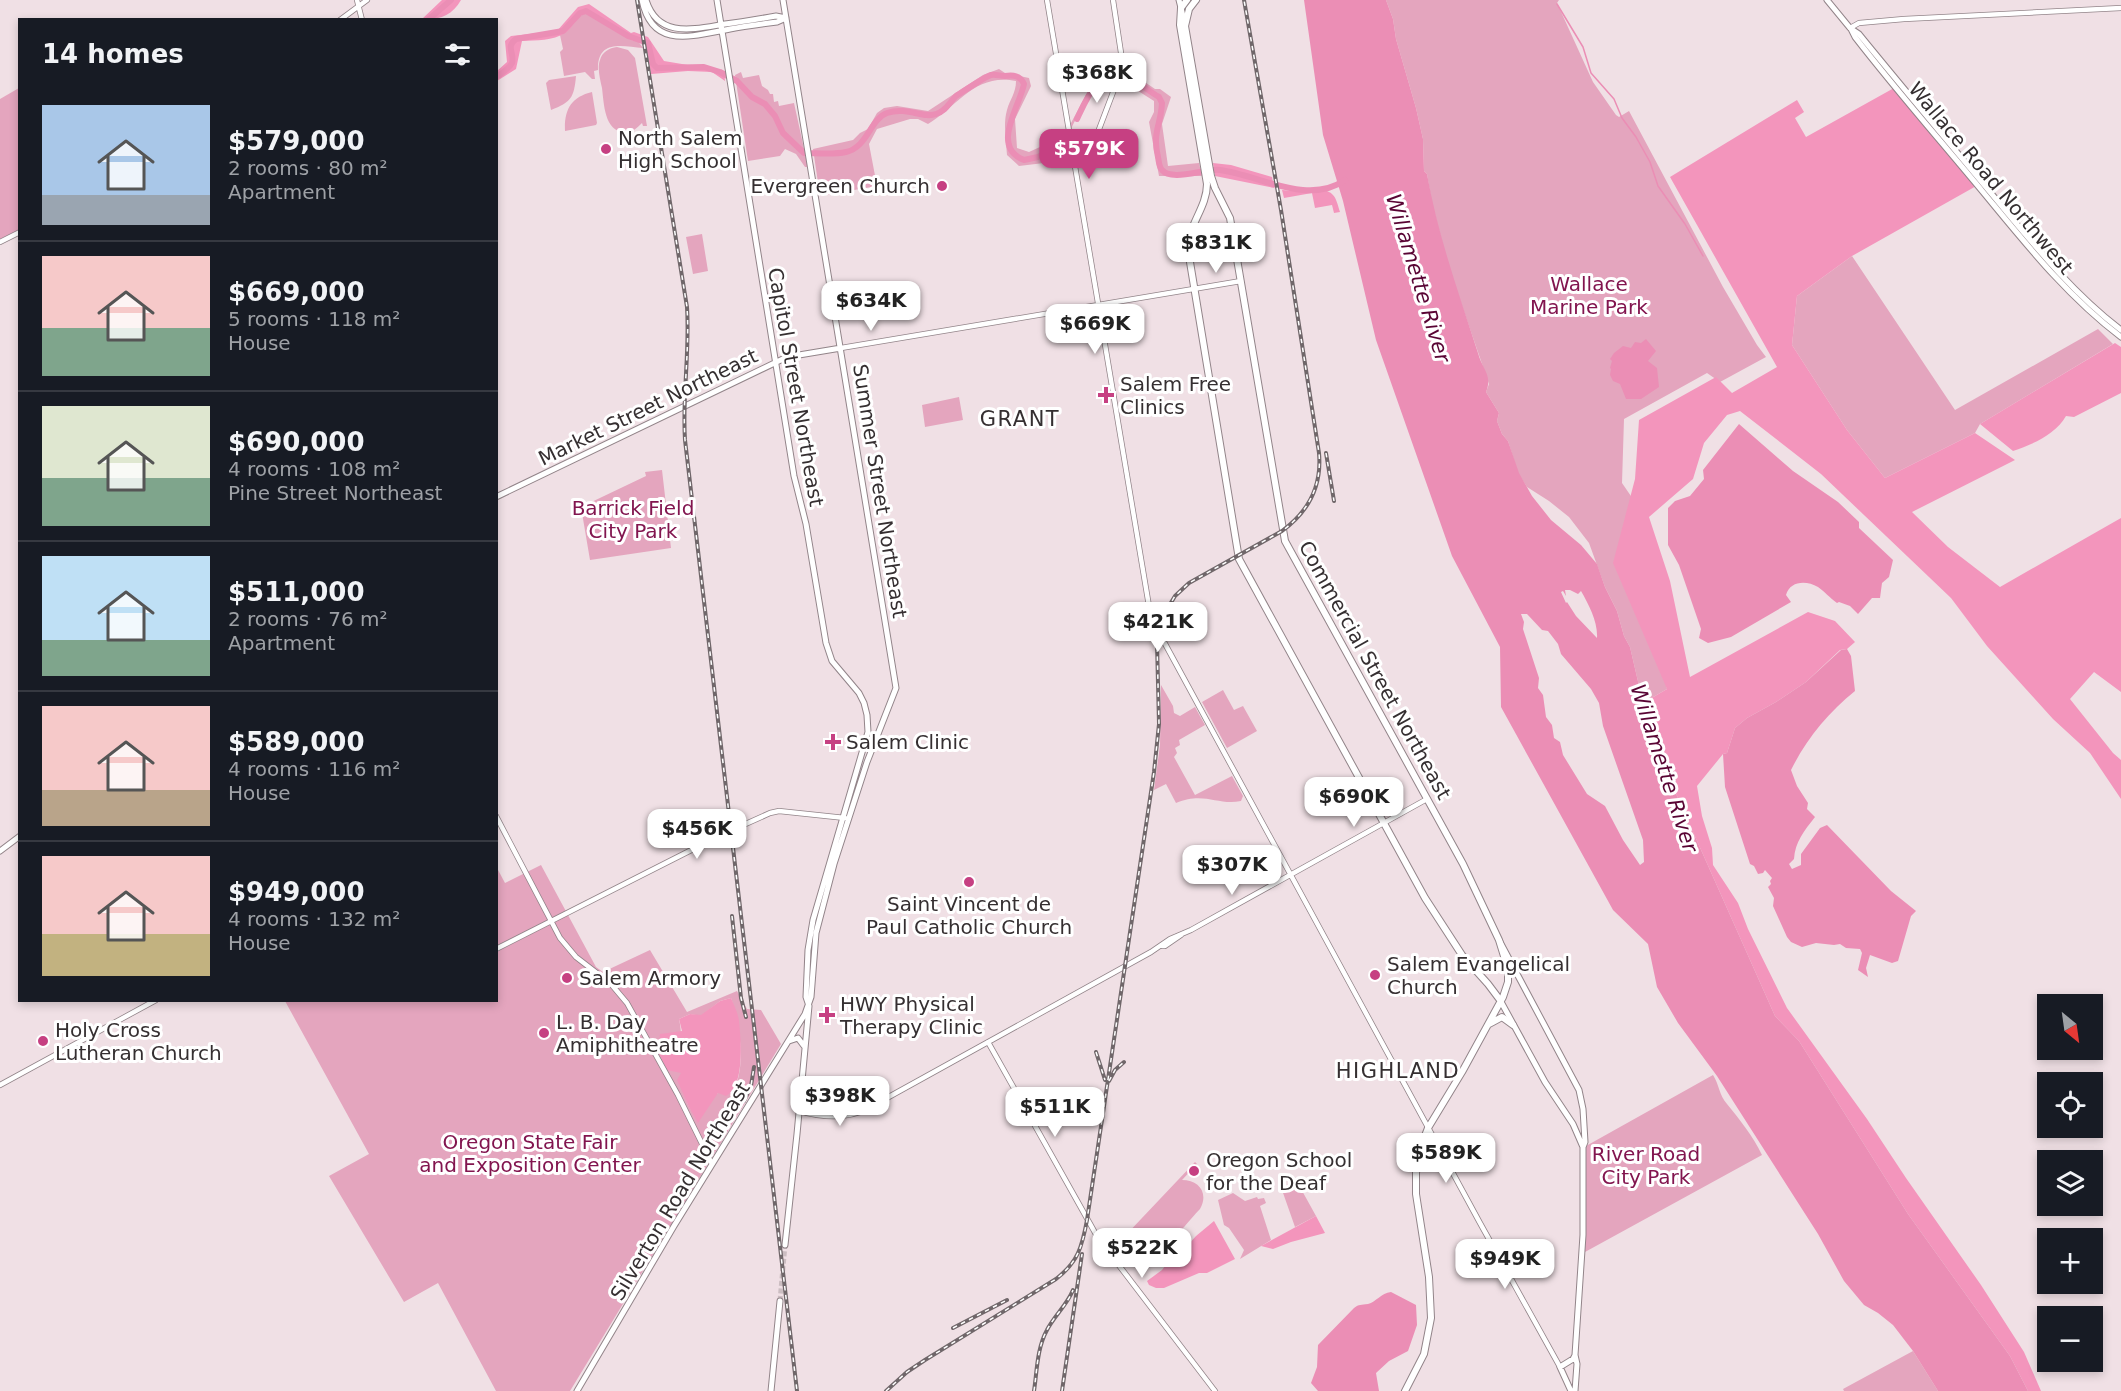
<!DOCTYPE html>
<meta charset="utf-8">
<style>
:root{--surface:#171b24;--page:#20242c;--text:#f1f3f6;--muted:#9ea1a6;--line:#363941;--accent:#c64082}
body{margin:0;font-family:"DejaVu Sans",sans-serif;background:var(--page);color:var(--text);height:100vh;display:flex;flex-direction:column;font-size:22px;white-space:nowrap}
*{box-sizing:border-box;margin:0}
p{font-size:20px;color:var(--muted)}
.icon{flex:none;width:33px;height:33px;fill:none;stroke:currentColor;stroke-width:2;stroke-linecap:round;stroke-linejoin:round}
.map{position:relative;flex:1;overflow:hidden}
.side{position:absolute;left:18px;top:18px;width:480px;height:984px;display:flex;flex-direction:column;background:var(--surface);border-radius:0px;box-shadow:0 3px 9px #0003}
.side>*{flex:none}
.needle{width:39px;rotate:151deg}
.buttons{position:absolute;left:2037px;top:994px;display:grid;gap:12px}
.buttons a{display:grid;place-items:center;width:66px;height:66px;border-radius:0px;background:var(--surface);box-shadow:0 3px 9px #0003;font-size:30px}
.price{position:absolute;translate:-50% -51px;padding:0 14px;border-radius:12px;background:#fff;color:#222;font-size:20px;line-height:39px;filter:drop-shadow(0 2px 3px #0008)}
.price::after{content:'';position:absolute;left:50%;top:36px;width:18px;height:14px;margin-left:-9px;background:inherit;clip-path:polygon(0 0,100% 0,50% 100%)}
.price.on{background:var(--accent);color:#fff}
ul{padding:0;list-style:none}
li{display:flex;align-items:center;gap:18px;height:150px;padding:0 24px}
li+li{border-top:2px solid var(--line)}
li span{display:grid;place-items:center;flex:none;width:168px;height:120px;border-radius:0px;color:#555}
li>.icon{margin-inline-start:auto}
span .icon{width:72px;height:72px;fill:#fffc;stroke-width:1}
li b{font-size:26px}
h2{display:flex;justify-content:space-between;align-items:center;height:72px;padding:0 24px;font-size:26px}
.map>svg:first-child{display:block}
</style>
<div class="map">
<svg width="2121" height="1391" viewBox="0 0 2121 1391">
<rect width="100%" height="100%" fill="#f0e0e5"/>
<path fill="#e4a5be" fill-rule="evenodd" d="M1386 0H1559L1557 3 1593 82 1616 115 1619 117 1629 111 1723 287 1757 345 1766 357 1720 382 1707 373 1624 419 1622 483 1646 518 1667 689 1643 703 1630 647 1624 636 1617 611 1605 587 1589 543 1569 517 1549 501 1527 487 1518 473 1508 441 1502 434 1497 421 1499 413 1486 392 1489 384 1450 271 1432 204 1427 174 1424 171 1423 139 1416 108 1396 39 1393 19Z
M588 13 631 40 638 41 643 48C622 46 597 39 598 70L594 71 595 79H592L585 72 564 76 560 52 563 49 560 35C572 31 574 15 588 13Z
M617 47 628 50 635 58 647 126H643L642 123C637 128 633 132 626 132 604 133 604 103 602 88 600 79 597 68 600 60 602 52 609 48 617 47Z
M999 69 1005 73 1029 78 1031 86 1015 119 1017 148 1029 152 1064 136 1086 95 1102 73 1127 70 1155 89H1160L1171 97 1162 124 1168 166 1199 163 1202 176H1159L1149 122 1154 112V101L1132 87 1110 77C1095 86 1071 123 1067 140 1066 146 1068 154 1069 160L1019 166 1007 155C1006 140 1003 124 1007 110 1010 99 1016 93 1016 81 975 73 959 105 928 124L918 119H910L877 129 869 144 877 186 820 196 813 149 853 140 860 133 868 129 877 113 884 108 897 106 928 111 983 75Z
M741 72 743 78 759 75 762 86 768 90 770 94H773L774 102 778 101 779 106 794 103 808 167H805L796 154 785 149 780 156 748 161 735 75Z
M576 76C574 98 571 102 551 110L546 83 549 80Z
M19 88V232L0 242V99Z
M592 92 597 123 596 125 565 131C564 110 571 97 592 92Z
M702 234 708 271 693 274 686 237Z
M1852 256 1955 410 2098 329 2113 344 1980 424 1975 433 1885 478 1847 430 1792 345 1797 296Z
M959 397 963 420 925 427 922 405Z
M662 470 671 548 590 560 581 507 646 476 645 472Z
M1161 685 1173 706 1174 713 1180 716 1195 707 1205 725 1179 740 1180 745 1175 748 1177 753 1174 757 1195 795 1232 776 1243 796 1241 801C1218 806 1204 791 1176 803L1166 784 1154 790 1160 745Z
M1223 690 1234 710 1243 706 1257 731 1227 748 1202 702Z
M541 865 596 967 603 972 650 950 687 1012 737 991 747 1009 761 1010 781 1044 570 1391H496L438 1283 404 1302 329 1176 369 1154 285 1001 496 1000 497 868 505 883ZM731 998C740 1023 747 1070 732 1093H718L693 1112C676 1092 685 1044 679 1019L690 1014 701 1016 720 1001Z
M1713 1075C1719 1084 1719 1095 1727 1104 1740 1120 1753 1136 1762 1155L1585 1252 1586 1146Z
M1195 1162 1197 1164 1182 1180C1199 1180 1209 1193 1200 1209 1188 1221 1165 1255 1147 1248 1138 1245 1136 1237 1136 1229L1126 1239 1124 1237Z
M1295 1178 1316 1216 1295 1227 1282 1190Z
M1233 1193 1245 1201 1257 1197 1258 1199 1264 1198 1266 1203 1260 1206 1271 1240 1240 1259 1244 1250 1229 1228 1224 1225 1218 1200Z
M1913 1351 1938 1391H1844L1843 1389Z"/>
<path fill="#f395bc" d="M442 0H461C452 16 439 20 422 19Z
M589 4 631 33 634 32 648 37 664 61 724 71 725 81 712 72 688 71 651 74 647 49 638 41 631 40 586 13C574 17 575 27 565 33 553 41 536 40 522 41L516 69 497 81V71L507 62 505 41 511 36 557 31 578 7Z
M1894 88 1978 185 1852 256 1797 296 1792 345 1847 430 1885 478 1975 433 2015 460 1912 512 1948 547 2000 587 2121 518V692L2094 672 2070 699 2113 753 2121 760V799L2090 753 2053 719 1987 646 1951 598 1821 474 1740 411 1727 415 1704 443 1693 479 1649 517 1670 581 1690 677 1808 612 1835 621 1855 642 1847 649 1840 650 1806 682 1776 702 1747 718 1735 728 1727 753 1723 754 1697 786 1702 816 1712 848 1713 865 1738 903 1748 929 1787 1008 1867 1119 1906 1178 1981 1285 2024 1352 2041 1391H2028L2010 1356 1908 1214 1799 1041 1775 1016 1657 751 1643 703 1667 689 1613 563 1635 479 1639 420 1716 377 1732 393 1777 367 1670 177 1797 100 1804 112 1795 118 1806 137Z
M1213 163 1231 165 1272 177 1274 188 1215 176Z
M1316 188C1335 192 1335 195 1340 212L1334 213 1332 205 1315 208 1312 193 1284 198 1282 190 1304 192Z
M2115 343 2121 347V393L2074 417 2066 416C2055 435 2033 444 2013 451L1980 424Z
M731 998C734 1005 738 1013 739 1021 741 1040 745 1087 726 1096L718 1093 698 1123 689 1107 677 1080 681 1073 667 1070 658 1051 660 1034 682 1031 679 1019 690 1014 701 1015 720 1001Z
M1316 1216 1325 1233 1291 1242 1273 1249 1261 1246Z
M1214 1221 1235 1259 1207 1273H1199L1164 1288H1156L1149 1285 1147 1281 1162 1270 1171 1258 1179 1255 1196 1236Z"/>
<path fill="#eb8eb5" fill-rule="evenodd" d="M1304 0H1386L1393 19 1396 39 1416 108 1423 139 1424 171 1427 174C1438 236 1459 294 1478 353 1482 369 1493 375 1486 392L1499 413 1497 421 1502 434 1508 441 1519 473 1532 496 1551 520 1581 545 1597 564 1605 587 1617 611 1624 636 1630 647 1643 703 1657 751 1775 1016 1799 1041 1908 1214 2010 1356 2028 1391H1938L1913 1351 1893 1325 1878 1313 1864 1305 1844 1281 1818 1234 1717 1076 1678 1023 1657 987 1648 944 1613 910 1501 707 1500 647 1452 556 1376 340 1343 201 1323 135ZM1565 590H1570L1578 594 1581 591C1589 605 1598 622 1597 638L1576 616 1567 602 1566 603 1561 592 1563 591 1566 596ZM1521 614H1527L1542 630 1548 631 1558 644 1561 654 1591 689 1599 703 1603 726 1643 840 1644 862 1640 865 1623 840 1605 806 1587 794 1563 755 1560 742 1554 738 1552 725 1546 717 1543 695 1538 688 1539 678 1523 629 1524 622Z
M1646 339 1656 351 1648 361 1657 368 1659 387 1641 399H1626L1620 384 1613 381 1610 375 1611 369 1610 368 1612 361 1610 359 1614 353 1623 346 1631 348 1635 342 1641 343Z
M1739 424 1793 471 1838 502 1859 522V528L1893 560 1889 577 1882 583 1880 598H1872L1858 614 1850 606 1839 602 1837 603C1830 598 1824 591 1818 587 1806 580 1790 581 1786 595L1791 602 1731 637 1708 643 1699 638 1701 629 1679 565 1668 545V508L1675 501 1690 496 1704 479 1703 470Z
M1847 649 1851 656 1855 691C1828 713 1807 738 1791 770L1797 786 1808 803 1807 809 1815 817C1804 831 1795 842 1794 859L1789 864 1792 869 1801 865V854L1820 828 1827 825 1891 891 1916 911 1911 916 1898 961 1892 963 1870 955 1866 968 1868 977 1858 970 1862 953 1860 949 1846 948 1840 944 1834 945 1816 943 1802 947 1791 942 1787 937 1773 906 1774 898 1768 887 1771 884 1770 881 1772 878 1765 870 1763 873 1758 874 1754 866 1750 864 1725 787 1723 754 1727 753 1735 728 1747 718 1776 702 1806 682 1841 650Z
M1391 1292 1416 1305 1417 1325 1408 1351 1389 1361 1376 1373 1379 1391H1318L1311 1383 1317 1367 1318 1345 1354 1308C1359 1304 1361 1305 1368 1304 1376 1302 1381 1293 1391 1292Z"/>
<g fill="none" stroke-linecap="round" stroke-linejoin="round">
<path stroke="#eb8eb5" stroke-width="1.5" d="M1557 4 1583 47 1591 73 1614 99 1622 118 1636 137 1650 162 1658 186 1685 224 1703 256"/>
<path stroke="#eb8eb5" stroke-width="6" d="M428 20 451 0
M496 77C502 73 509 69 512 63 515 53 505 47 516 39L563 31 580 13 586 11 628 36 648 43 653 64 657 68 704 67 720 72 737 81 752 97 765 104 775 116 783 133 804 153C817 153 833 155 846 152 868 147 870 119 887 113 907 106 923 119 936 114 946 111 949 103 956 96 961 93 986 76 991 75 996 74 1000 76 1005 76 1013 75 1020 75 1024 84 1020 106 990 147 1024 160L1038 157 1064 144
M1077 119C1085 102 1100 64 1126 76 1138 81 1148 91 1159 97L1162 103C1161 125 1152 132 1158 157 1159 162 1159 167 1162 170 1172 182 1205 168 1220 170 1259 175 1308 206 1345 180"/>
<path stroke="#cbbdc1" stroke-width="5" stroke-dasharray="5 2.5" stroke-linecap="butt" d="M780 1301 785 1245"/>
<defs>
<path id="secondary" d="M357 0 362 20
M1047 0 1151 618 1480 1223 1560 1367
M340 20 367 0
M1850 28 1859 23 1904 19 2121 8
M1075 163 1085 160 1090 153 1123 66 1113 0
M0 242 20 232
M841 348 1241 281
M496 816 560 938 576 957 611 984 627 1003 678 1095 712 1164
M1162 946H1165L1181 935
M496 949 721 835 770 813 779 811 845 818
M988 1042 1098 1238 1215 1391
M0 1085 156 1000
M799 1111C821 1117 847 1119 867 1109L1151 952 1170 939 1191 930 1427 799
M802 1111 809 1109 843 1111 873 1105"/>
<path id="primary" d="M642 0C652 50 692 36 730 29 745 26 761 24 777 22L786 18
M646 0C658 39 694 29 725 24 742 22 759 19 776 16L786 18
M717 0 794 476 806 524 826 643 832 661 859 693 864 703 867 715 868 732 813 920 808 950 806 997 809 1006 797 1134 785 1245
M1179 0 1185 24
M1827 0 1850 28 1859 34C1902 87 1946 139 1990 192 2031 241 2070 291 2121 330
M1851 29 1855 37C1896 90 1940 140 1983 192 2026 244 2067 296 2121 337
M496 497 787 357 841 348
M0 851 20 836
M1500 942 1579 1090 1583 1109 1585 1142 1583 1147V1235L1575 1355 1577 1364 1575 1391
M1500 1000 1545 1082 1573 1124 1583 1147
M789 1041 798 1038 804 1046
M577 1391 674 1226 805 1014 811 997 816 933 834 864 867 762 896 688 783 0
M771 1391 780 1301
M1571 1391 1560 1367 1573 1359 1575 1355"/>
<path id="trunk" d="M1187 0 1181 8 1180 25 1207 184C1207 208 1187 226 1188 250L1239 559 1425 898 1462 955 1488 984 1500 1000
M1196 0 1189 9 1185 26 1211 176 1215 188 1230 218 1285 541 1463 864 1499 940 1508 969V982L1503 997 1462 1072 1428 1128 1419 1151 1416 1173V1194L1429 1277 1431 1318 1424 1354 1405 1391
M1489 1024 1502 1017 1513 1025
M1417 1160 1430 1150 1443 1155"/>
</defs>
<use href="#secondary" stroke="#928489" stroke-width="6"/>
<use href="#primary" stroke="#928489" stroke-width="7"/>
<use href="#trunk" stroke="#928489" stroke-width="8"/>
<use href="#secondary" stroke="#fff" stroke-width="4.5"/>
<use href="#primary" stroke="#fff" stroke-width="5"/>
<use href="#trunk" stroke="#fff" stroke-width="6"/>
<defs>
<path id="rail" d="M637 0 687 307C690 352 682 396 685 440L797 1391
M1326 453 1334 501
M732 916 741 998 746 1017
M1096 1052 1105 1080
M1109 1081 1115 1070 1124 1062
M744 1101 751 1086 754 1067
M953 1328 1007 1300
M886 1391 907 1372 925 1360 1056 1279C1078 1262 1082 1247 1087 1220L1154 772 1159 724 1157 643 1166 611 1175 596 1189 583 1282 531C1308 512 1322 486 1319 453L1281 210 1244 0
M1034 1391C1037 1371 1037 1348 1047 1330 1054 1316 1067 1305 1073 1290
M1062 1391 1082 1254"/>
</defs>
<use href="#rail" stroke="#70676a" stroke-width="4"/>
<use href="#rail" stroke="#fff" stroke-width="1.5" stroke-dasharray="4.5" stroke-linecap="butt"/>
</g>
<g fill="#c64082" stroke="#fff" stroke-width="2">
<circle cx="606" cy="149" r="6"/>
<circle cx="942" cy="186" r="6"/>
<path d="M1103 386h6v6h6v6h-6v6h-6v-6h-6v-6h6z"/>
<path d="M830 733h6v6h6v6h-6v6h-6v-6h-6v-6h6z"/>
<circle cx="969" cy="882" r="6"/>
<circle cx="1375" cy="975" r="6"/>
<circle cx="567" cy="978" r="6"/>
<path d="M824 1006h6v6h6v6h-6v6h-6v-6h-6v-6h6z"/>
<circle cx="544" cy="1033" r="6"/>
<circle cx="43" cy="1041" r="6"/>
<circle cx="1194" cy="1171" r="6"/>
</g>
<g text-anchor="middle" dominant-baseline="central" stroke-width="6" stroke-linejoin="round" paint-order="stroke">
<g font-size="20" fill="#352f31" stroke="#fff" text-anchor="start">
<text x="618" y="138">North Salem<tspan x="618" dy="23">High School</tspan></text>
<text x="930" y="186" text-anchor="end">Evergreen Church</text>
<text x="1120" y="384">Salem Free<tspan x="1120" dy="23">Clinics</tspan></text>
<text x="846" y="742">Salem Clinic</text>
<text x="969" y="904" text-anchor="middle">Saint Vincent de<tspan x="969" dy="23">Paul Catholic Church</tspan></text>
<text x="1387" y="964">Salem Evangelical<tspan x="1387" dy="23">Church</tspan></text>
<text x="579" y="978">Salem Armory</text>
<text x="840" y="1004">HWY Physical<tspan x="840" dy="23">Therapy Clinic</tspan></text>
<text x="556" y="1022">L. B. Day<tspan x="556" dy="23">Amiphitheatre</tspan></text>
<text x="55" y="1030">Holy Cross<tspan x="55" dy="23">Lutheran Church</tspan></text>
<text x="1206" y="1160">Oregon School<tspan x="1206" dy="23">for the Deaf</tspan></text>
</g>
<g font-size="20" fill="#352f31" stroke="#fff">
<text transform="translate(1991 178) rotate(50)">Wallace Road Northwest</text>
<text transform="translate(796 387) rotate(80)">Capitol Street Northeast</text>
<text transform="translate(648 407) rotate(-26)">Market Street Northeast</text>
<text transform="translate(880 491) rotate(81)">Summer Street Northeast</text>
<text transform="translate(1375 670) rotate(61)">Commercial Street Northeast</text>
<text transform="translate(680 1191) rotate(-59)">Silverton Road Northeast</text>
</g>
<g font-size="20" fill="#82154f" stroke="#fff">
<text x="1589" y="284">Wallace<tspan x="1589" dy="23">Marine Park</tspan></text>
<text x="633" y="508">Barrick Field<tspan x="633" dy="23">City Park</tspan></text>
<text x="530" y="1142">Oregon State Fair<tspan x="530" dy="23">and Exposition Center</tspan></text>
<text x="1646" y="1154">River Road<tspan x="1646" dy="23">City Park</tspan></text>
</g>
<g font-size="21" font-style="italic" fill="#590434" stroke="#fff">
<text transform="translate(1418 278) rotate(73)">Willamette River</text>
<text transform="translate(1664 768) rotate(72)">Willamette River</text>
</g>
<g font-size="21" letter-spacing="1.5" fill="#352f31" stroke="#fff">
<text x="1020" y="419">GRANT</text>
<text x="1398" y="1071">HIGHLAND</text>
</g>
</g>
</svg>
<div class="buttons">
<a><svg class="needle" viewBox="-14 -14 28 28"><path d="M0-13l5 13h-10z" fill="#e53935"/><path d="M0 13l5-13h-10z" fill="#9ea1a6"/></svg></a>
<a><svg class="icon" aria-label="locate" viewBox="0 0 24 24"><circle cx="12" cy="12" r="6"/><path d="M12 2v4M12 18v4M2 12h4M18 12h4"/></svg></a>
<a><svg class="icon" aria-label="layers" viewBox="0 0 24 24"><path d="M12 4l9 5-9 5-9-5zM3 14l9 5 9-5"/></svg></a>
<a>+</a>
<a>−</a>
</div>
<b class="price" style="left:1097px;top:104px">$368K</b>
<b class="price on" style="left:1089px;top:180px">$579K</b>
<b class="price" style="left:1216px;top:274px">$831K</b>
<b class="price" style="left:871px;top:332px">$634K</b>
<b class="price" style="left:1095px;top:355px">$669K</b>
<b class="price" style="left:1158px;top:653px">$421K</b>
<b class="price" style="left:1354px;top:828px">$690K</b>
<b class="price" style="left:697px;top:860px">$456K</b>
<b class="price" style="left:1232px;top:896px">$307K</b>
<b class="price" style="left:840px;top:1127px">$398K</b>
<b class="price" style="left:1055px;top:1138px">$511K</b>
<b class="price" style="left:1446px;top:1184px">$589K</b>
<b class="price" style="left:1142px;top:1279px">$522K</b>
<b class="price" style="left:1505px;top:1290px">$949K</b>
<section class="side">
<h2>14 homes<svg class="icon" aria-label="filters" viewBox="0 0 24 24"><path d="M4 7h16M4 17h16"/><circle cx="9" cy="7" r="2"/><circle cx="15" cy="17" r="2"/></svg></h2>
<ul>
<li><span style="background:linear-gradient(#a9c7e8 75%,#9aa5b1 0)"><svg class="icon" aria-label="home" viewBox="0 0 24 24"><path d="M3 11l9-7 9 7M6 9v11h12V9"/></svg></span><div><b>$579,000</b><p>2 rooms · 80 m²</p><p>Apartment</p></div></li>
<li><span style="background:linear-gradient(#f6c9c9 60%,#7fa58c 0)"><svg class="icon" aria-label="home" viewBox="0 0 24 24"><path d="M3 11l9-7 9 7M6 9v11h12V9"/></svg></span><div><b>$669,000</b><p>5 rooms · 118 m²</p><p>House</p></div></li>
<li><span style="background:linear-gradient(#dfe7d0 60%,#7fa58c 0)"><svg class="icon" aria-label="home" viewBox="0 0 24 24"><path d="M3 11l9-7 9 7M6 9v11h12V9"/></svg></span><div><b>$690,000</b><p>4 rooms · 108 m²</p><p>Pine Street Northeast</p></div></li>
<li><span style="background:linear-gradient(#bfe0f5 70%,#7fa58c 0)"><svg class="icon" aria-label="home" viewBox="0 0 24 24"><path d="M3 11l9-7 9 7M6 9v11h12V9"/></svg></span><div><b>$511,000</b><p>2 rooms · 76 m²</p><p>Apartment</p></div></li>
<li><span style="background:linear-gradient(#f6c9c9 70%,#b9a48a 0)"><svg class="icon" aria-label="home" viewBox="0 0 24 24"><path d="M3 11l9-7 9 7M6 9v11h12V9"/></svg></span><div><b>$589,000</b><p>4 rooms · 116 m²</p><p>House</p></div></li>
<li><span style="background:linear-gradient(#f6c9c9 65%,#c2b280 0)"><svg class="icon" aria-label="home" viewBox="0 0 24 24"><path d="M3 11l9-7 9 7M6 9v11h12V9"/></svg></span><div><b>$949,000</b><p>4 rooms · 132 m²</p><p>House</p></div></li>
</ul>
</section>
</div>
